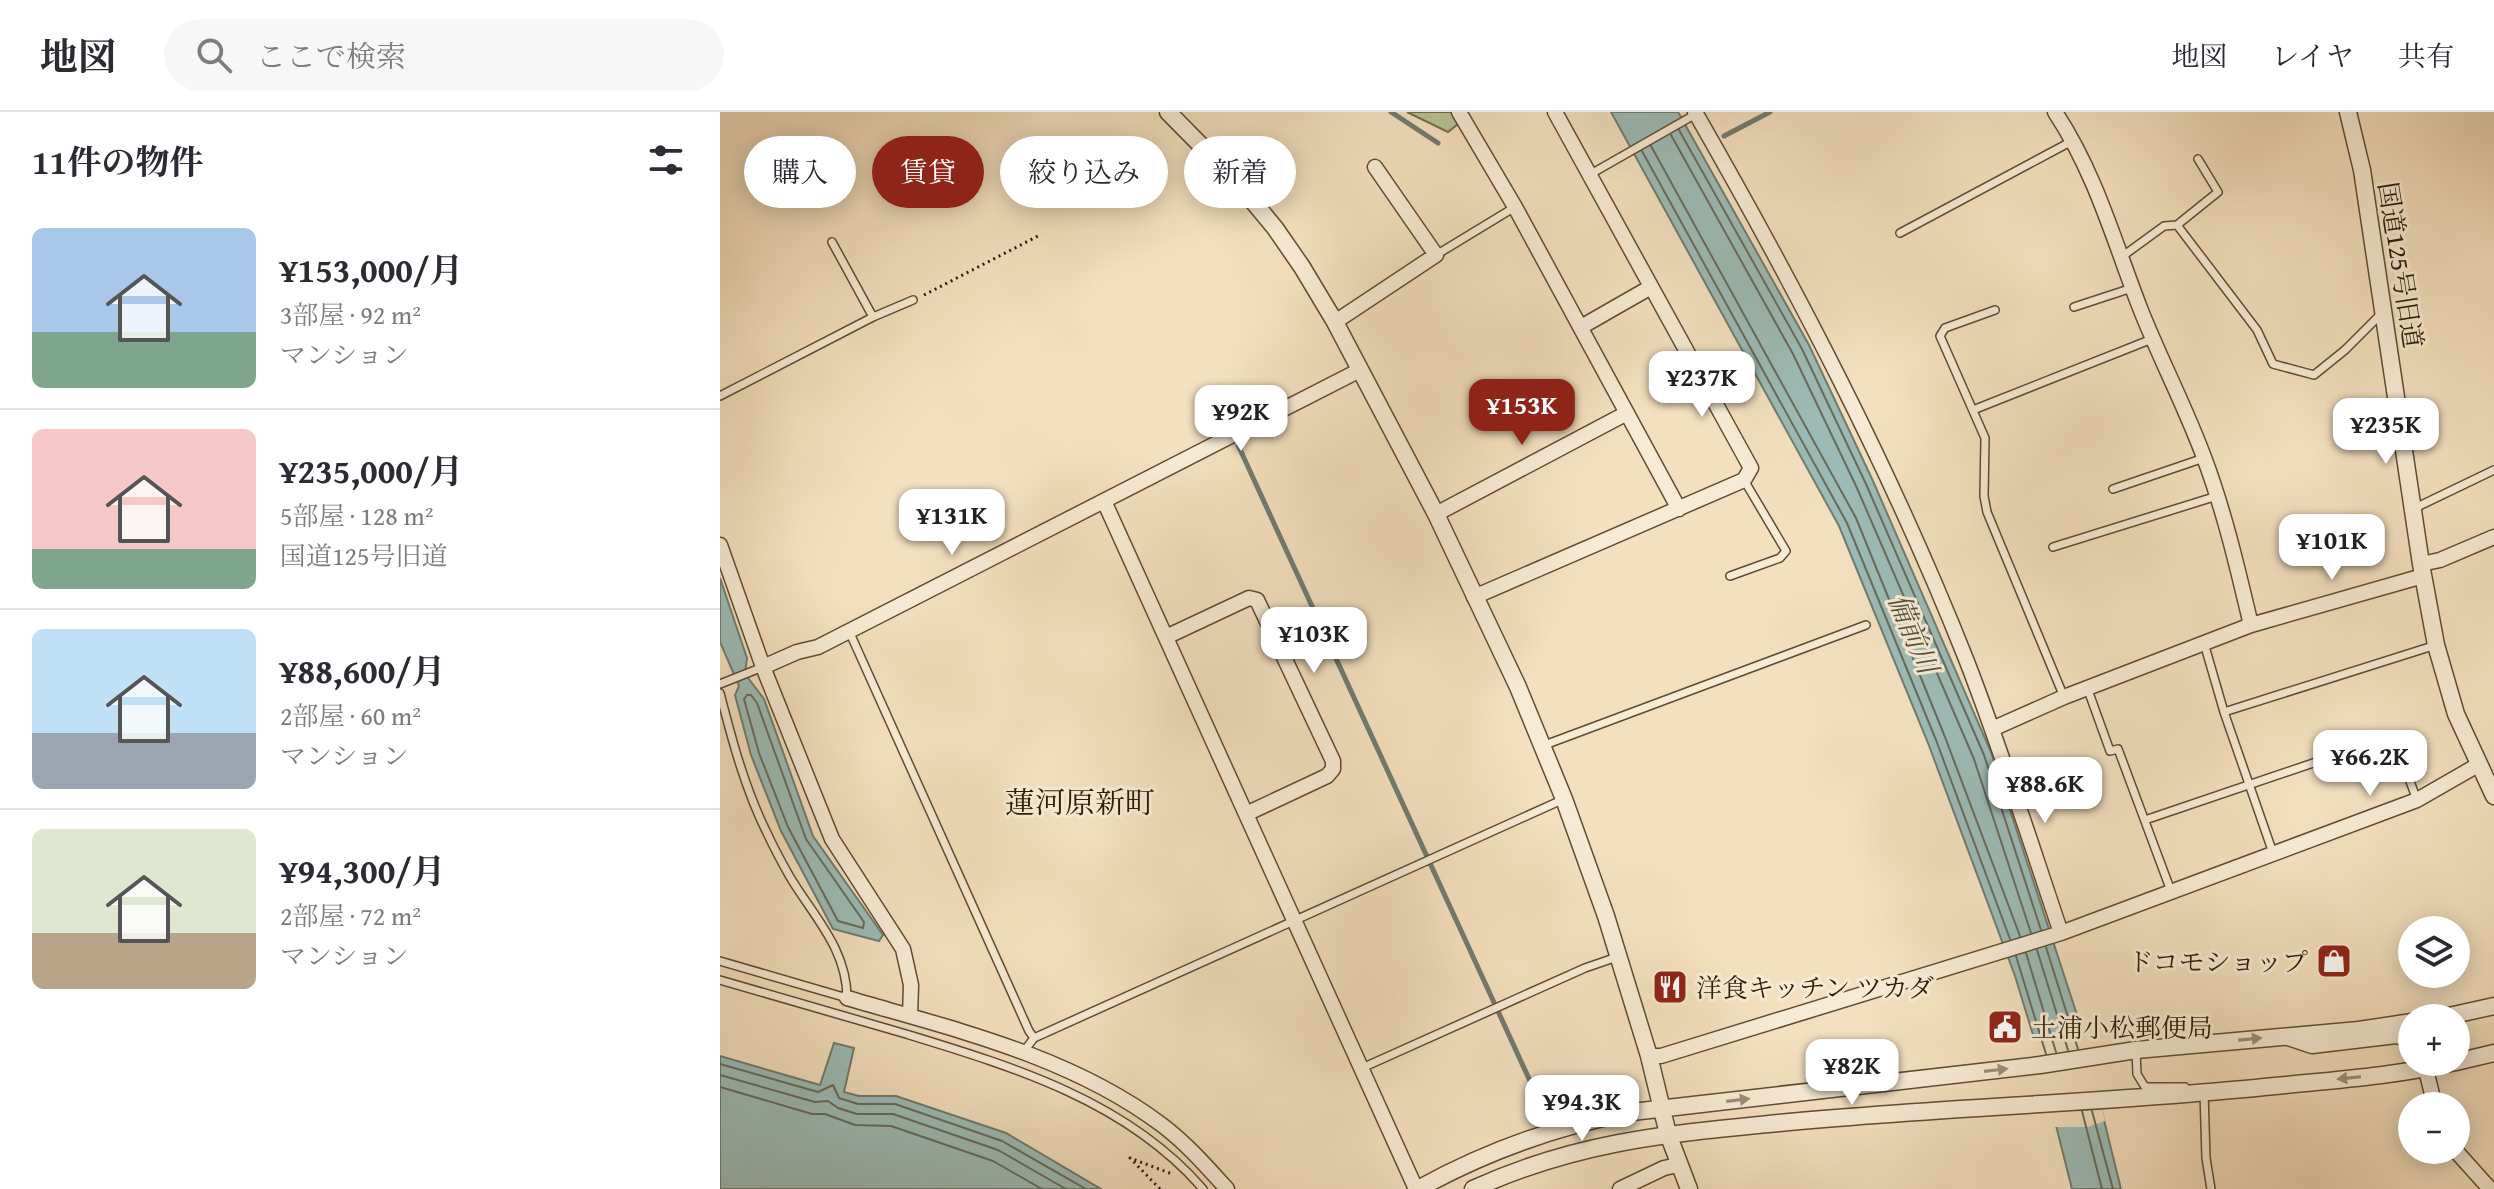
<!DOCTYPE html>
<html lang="ja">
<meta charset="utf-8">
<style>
:root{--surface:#fff;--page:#f7f7f7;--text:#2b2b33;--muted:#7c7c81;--line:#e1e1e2;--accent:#8f2418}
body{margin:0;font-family:"Gentium Book Plus","Noto Serif JP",serif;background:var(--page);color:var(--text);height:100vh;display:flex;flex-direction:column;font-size:30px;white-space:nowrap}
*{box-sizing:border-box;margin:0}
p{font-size:26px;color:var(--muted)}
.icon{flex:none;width:44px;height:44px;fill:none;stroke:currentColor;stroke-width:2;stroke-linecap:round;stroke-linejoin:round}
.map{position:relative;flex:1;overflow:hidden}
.side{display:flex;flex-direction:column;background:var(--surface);width:720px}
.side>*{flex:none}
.top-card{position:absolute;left:24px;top:24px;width:760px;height:72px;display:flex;gap:16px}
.controls{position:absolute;left:1678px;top:804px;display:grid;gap:16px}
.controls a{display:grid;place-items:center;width:72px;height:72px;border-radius:50%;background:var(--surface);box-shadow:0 4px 20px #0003;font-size:40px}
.price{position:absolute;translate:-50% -68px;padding:0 18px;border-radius:16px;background:#fff;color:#222;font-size:26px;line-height:52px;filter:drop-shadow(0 2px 4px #0008)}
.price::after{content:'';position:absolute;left:50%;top:48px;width:24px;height:18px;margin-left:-12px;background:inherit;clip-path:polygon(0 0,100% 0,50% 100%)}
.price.on{background:var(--accent);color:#fff}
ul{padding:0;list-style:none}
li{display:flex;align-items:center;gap:24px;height:200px;padding:0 32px}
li+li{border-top:2px solid var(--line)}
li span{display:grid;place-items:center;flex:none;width:224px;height:160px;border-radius:12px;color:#555}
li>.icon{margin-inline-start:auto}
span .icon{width:96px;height:96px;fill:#fffc;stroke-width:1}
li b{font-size:34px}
h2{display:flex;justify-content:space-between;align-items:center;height:96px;padding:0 32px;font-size:34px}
.tag{padding:0 28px;border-radius:36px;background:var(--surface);box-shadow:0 4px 20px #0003;font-size:28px;line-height:72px}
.tag.on{background:var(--accent);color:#fff}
header{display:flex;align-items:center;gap:48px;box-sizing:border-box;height:112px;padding:0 40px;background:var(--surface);border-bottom:2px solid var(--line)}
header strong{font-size:38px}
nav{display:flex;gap:44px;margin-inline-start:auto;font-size:28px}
.search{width:560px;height:72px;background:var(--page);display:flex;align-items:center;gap:20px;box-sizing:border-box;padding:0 28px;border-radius:44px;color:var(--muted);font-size:30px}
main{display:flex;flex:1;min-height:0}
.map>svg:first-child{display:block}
</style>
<header>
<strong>地図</strong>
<div class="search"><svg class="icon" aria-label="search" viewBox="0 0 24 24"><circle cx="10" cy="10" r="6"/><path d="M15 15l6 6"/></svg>ここで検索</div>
<nav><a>地図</a><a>レイヤ</a><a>共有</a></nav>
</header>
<main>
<section class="side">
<h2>11件の物件<svg class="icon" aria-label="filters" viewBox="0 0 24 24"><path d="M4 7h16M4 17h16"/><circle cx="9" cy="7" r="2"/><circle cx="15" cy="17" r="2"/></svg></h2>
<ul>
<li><span style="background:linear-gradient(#a9c7e8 65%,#7fa58c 0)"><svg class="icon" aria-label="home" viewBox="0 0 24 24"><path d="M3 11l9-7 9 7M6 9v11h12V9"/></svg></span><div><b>¥153,000/月</b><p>3部屋 · 92 m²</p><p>マンション</p></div></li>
<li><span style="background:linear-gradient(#f6c9c9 75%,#7fa58c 0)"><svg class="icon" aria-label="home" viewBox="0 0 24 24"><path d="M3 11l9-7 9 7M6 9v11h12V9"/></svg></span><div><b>¥235,000/月</b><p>5部屋 · 128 m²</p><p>国道125号旧道</p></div></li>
<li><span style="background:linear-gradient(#bfe0f5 65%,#9aa5b1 0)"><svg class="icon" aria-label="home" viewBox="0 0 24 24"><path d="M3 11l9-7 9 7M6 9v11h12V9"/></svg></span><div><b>¥88,600/月</b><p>2部屋 · 60 m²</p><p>マンション</p></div></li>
<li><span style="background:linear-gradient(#dfe7d0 65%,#b9a48a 0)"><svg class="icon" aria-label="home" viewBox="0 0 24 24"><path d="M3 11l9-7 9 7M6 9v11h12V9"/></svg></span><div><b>¥94,300/月</b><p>2部屋 · 72 m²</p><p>マンション</p></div></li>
</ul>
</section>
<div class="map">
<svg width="1774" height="1077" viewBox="0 0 1774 1077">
<rect width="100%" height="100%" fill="#f4e0bf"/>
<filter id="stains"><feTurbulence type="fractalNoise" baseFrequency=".0025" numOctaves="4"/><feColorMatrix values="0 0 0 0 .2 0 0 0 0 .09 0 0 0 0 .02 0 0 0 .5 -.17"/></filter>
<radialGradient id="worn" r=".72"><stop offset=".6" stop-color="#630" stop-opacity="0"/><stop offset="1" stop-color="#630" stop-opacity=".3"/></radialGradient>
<path fill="#b9c394" stroke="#746f4a" stroke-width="2" d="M687 0H731L738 12 728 20Z"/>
<path fill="#9cbcb7" stroke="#717c6e" stroke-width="2" d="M891 0H958L1089 233 1153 369 1271 640 1361 915 1401 1077H1352L1314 926 1295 864 1208 631 1119 414Z
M0 466 27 546 25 562 44 587 93 724 163 823 159 829 113 817 61 719 31 643 15 583 19 574 0 530Z
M114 931 134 936 124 980 139 984H176L286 1021 381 1077H0V944L100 973Z"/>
<path fill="#f4e0bf" d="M1348 918 1365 922 1385 1009 1368 1015H1333L1312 925Z"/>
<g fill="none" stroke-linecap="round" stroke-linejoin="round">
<path stroke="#666c5c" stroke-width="2" d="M959 18 1082 237 1146 372 1264 643 1321 818
M951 23 1073 242 1137 376 1254 647 1311 821
M931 34 1136 406 1225 625 1300 824
M922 39 1127 411 1216 628 1290 827
M27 583H31L37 591 86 727 144 810 143 816 118 809 68 715 39 641 24 587Z
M1326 835 1358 937
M1317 838 1348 938
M1306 841 1336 940
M1296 844 1326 942
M0 952 98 980 113 973 119 986 138 992H175L282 1029 366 1077
M0 963 95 990 108 989 118 996 137 1002H173L278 1038 346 1077
M0 975 92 1002H105L135 1013 171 1014 273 1049 322 1077
M1362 999 1382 1077
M1372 999 1393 1077"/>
<path stroke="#717c6e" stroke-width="5" d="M671 0 718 31
M1004 24 1050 0
M518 333 822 995"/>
<defs>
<path id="service" d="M869 63 976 2
M1457 113 1537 218 1553 252 1594 263 1625 238 1663 200
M1180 121 1354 28
M112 130 153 205
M716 143 795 95
M1400 146 1444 114 1457 113 1498 80 1478 47
M1354 195 1412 176
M1275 198 1225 216 1220 224 1265 326 1264 384 1267 400 1344 585
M0 284 153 205 193 188
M1253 298 1432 227
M1393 377 1484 346
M1695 396 1774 358
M1333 435 1497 384
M1010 464 1060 446 1066 439 1024 368
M129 519 309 919 314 926
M1484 531 1504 600 1553 741
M0 572 43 555
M1368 578 1390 639 1398 637 1451 779
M0 581C12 628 25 677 47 721 54 736 62 751 70 765 94 805 127 837 127 886L0 849
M1504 600 1716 533
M822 634 1146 513
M1425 708 1673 624 1697 688
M0 868C62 886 124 904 186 922 294 955 407 989 483 1077
M1416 938 1417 962 1425 975H1465
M304 939 314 926 844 687
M642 956 865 856 897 845
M1484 980 1486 1046 1491 1077"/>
<path id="minor" d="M739 0 795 95 959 397
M975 0C1076 176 1171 358 1246 547 1281 637 1310 729 1341 821
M1335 0C1375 60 1394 129 1420 196 1440 247 1466 296 1485 348 1505 402 1518 458 1531 513
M615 210 716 143 655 55
M861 215 931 175
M384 389 696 1077
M716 402 907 301
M0 433 43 555 112 727 183 837 191 873 190 904
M1701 452 1720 448 1774 425
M754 485 1024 368 1031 356 835 0
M446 525 529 486 537 488 613 649V657L607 664 526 702
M43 555 77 540 98 535 640 258
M1272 617 1344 585 1531 513 1703 464
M127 886C236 918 350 944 442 1013 466 1031 487 1055 507 1077
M1565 925 1592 934 1676 924 1692 928
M929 944H941L1341 821 1697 688 1758 653
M1704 950 1715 994
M1735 1038 1770 1077
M900 1077 944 1056 958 1053"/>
<path id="tertiary" d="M448 0 516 69 555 116 582 155 615 210 716 402 798 575 844 687 886 804 929 944 948 1022 969 1077
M1628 0 1642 58 1701 452 1716 533 1736 602 1774 684
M1720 906 1774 894
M1736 950 1774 941
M698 1077C765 1040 836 1014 912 1000L1320 953 1416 938 1639 918 1692 910
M753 1077C858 1029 947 1022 1059 1011 1224 995 1390 991 1555 974 1615 968 1676 964 1735 950"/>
</defs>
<use href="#service" stroke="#614c30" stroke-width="10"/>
<use href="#minor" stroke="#614c30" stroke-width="17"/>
<use href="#tertiary" stroke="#614c30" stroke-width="19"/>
<path stroke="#301b00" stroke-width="3" stroke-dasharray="2 4" stroke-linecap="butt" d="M204 183 320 123
M440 1077 410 1046 452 1062"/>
<use href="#service" stroke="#f8ebd5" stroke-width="7"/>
<use href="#minor" stroke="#f8ebd5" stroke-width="14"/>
<use href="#tertiary" stroke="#f8ebd5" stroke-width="16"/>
</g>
<defs><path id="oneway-solid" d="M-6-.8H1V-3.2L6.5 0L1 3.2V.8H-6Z" transform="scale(2)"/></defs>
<g fill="#9e8d75">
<use href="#oneway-solid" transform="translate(1530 927) rotate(-5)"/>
<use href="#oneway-solid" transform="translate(1276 958) rotate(-7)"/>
<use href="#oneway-solid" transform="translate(1629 966) rotate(174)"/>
<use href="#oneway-solid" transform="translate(1018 988) rotate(-7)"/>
</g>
<defs>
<symbol id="shop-square" viewBox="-11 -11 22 22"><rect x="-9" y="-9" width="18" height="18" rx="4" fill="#8f2418" stroke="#f8ebd5"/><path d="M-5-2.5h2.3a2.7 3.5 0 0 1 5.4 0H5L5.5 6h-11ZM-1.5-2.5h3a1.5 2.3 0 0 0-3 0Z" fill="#fff"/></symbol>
<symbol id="restaurant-square" viewBox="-11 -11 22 22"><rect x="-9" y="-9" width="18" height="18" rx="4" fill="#8f2418" stroke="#f8ebd5"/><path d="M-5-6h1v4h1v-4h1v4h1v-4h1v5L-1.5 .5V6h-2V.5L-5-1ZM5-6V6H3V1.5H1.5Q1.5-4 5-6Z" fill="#fff"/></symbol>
<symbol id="civic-square" viewBox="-11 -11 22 22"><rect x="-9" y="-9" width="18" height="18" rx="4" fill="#8f2418" stroke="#f8ebd5"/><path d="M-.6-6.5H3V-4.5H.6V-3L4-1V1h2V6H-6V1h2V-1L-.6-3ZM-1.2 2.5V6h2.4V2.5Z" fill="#fff"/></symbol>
</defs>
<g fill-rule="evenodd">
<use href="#shop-square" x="1594" y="829" width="40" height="40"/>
<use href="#restaurant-square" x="930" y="855" width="40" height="40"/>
<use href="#civic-square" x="1265" y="895" width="40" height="40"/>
</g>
<g text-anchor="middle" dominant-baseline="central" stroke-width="6" stroke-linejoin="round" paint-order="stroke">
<g font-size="26" fill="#301b00" stroke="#f8ebd5">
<text transform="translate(1681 153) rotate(81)">国道125号旧道</text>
</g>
<g font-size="26" fill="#301b00" stroke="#f8ebd5" text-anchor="start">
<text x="1588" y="849" text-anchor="end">ドコモショップ</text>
<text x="976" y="875">洋食キッチン ツカダ</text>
<text x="1311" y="915">土浦小松郵便局</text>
</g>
<g font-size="28" font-style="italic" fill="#565340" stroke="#f8ebd5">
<text transform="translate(1194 521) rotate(67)">備前川</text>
</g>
<g font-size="30" fill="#301b00" stroke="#f8ebd5">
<text x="360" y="690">蓮河原新町</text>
</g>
</g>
<rect width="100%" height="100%" filter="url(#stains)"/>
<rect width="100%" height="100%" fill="url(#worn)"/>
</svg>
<div class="controls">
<a><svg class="icon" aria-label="layers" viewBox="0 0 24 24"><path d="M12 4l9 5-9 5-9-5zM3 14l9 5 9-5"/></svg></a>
<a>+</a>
<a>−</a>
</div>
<b class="price" style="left:982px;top:307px">¥237K</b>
<b class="price on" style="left:802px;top:335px">¥153K</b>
<b class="price" style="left:521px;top:341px">¥92K</b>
<b class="price" style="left:1666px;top:354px">¥235K</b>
<b class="price" style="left:232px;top:445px">¥131K</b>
<b class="price" style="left:1612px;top:470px">¥101K</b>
<b class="price" style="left:594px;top:563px">¥103K</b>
<b class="price" style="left:1650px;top:686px">¥66.2K</b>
<b class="price" style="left:1325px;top:713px">¥88.6K</b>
<b class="price" style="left:1132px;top:995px">¥82K</b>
<b class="price" style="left:862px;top:1031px">¥94.3K</b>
<div class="top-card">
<a class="tag">購入</a>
<a class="tag on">賃貸</a>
<a class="tag">絞り込み</a>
<a class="tag">新着</a>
</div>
</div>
</main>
